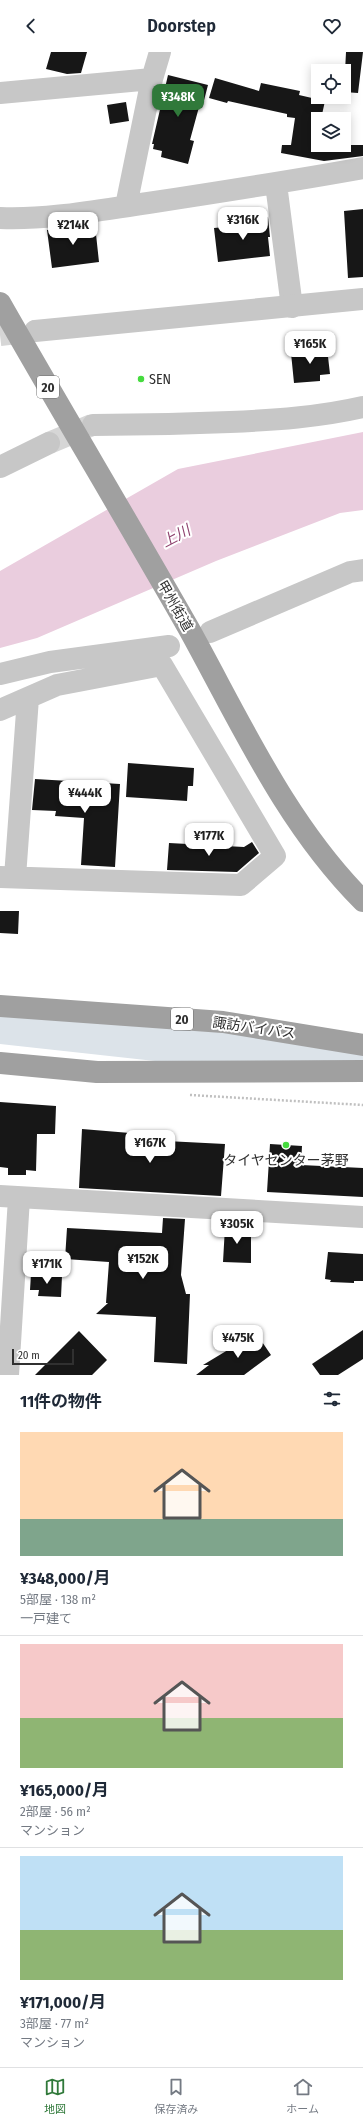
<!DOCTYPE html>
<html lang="ja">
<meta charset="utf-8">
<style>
:root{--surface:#fff;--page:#f2f2f3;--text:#1f2937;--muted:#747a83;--line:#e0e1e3;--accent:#30793a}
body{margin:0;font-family:"Fira Sans Condensed","Noto Sans JP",sans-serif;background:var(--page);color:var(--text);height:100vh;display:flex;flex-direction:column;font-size:15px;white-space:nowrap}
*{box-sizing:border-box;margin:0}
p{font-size:13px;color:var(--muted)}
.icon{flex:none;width:22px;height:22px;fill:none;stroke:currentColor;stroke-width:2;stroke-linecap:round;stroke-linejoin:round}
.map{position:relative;height:1323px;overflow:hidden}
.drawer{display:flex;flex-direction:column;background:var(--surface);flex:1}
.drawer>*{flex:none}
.controls{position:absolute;left:311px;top:12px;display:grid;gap:8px}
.controls a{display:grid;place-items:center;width:40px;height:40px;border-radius:0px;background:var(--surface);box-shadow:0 2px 10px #0003;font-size:20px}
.scale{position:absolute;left:12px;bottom:10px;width:62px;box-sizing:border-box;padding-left:4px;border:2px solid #303030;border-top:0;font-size:11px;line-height:14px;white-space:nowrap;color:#303030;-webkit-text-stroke:3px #fff;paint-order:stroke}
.price{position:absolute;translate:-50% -34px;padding:0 9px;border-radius:8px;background:#fff;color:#222;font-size:13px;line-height:26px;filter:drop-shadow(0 1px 2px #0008)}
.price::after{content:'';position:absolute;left:50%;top:24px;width:12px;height:9px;margin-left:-6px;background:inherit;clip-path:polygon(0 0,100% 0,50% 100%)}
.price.selected{background:var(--accent);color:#fff}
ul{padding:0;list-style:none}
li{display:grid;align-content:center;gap:8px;height:212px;padding:0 20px}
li+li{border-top:1px solid var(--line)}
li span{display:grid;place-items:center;height:124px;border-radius:0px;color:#555}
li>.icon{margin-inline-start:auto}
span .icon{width:72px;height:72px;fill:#fffc;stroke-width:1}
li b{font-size:17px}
h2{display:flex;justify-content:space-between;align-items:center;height:48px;padding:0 20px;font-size:17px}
header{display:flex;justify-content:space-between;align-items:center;height:52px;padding:0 20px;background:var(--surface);font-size:18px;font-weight:600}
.menu{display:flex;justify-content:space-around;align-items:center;height:56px;border-top:1px solid var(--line);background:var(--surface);font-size:11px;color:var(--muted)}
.menu a{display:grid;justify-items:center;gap:2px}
.menu .selected{color:var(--accent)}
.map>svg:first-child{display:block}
</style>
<header><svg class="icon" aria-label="back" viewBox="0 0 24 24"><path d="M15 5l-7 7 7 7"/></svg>Doorstep<svg class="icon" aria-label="heart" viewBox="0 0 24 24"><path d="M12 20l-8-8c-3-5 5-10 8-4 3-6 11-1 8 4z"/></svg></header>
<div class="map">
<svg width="363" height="1323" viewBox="0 0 363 1323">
<rect width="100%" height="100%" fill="#fff"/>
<path fill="#dce3e9" d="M0 960 216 979 363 1002V1012L164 1010 0 992Z"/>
<path fill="#eacdde" d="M363 380V458L340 461 216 509 37 586 0 596V519L178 417Z"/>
<path fill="#171717" d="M51 0H87L81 21 67 22 46 17Z
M346 0H363L358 41 344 40Z
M168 23 208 33 202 56 199 55 190 88 194 89 188 112 161 105 162 99 153 97 154 92H152Z
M215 26 259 39 261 31 300 39 299 43 325 49 321 67H318L317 93H363V104L324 109 281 101 282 93H291L295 66 287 65V62L228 49 227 51 209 46Z
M126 50 129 69 110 72 107 53Z
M363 157V225L348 226 344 159Z
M268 165 270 185H268L270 204 218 210 214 176 245 173V167Z
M95 173 99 210 52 216 47 178Z
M327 296 330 322 320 323V329L294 331 291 301Z
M128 711 194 716 193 734H188L187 749 126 745Z
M35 727 120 732 115 815 81 813 84 766 55 764 56 759 32 758Z
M252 790 259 801 237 820 167 818 169 791 244 795Z
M0 859H19L18 882 0 881Z
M0 1050 56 1054 55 1082H37L36 1119 26 1118V1123H8V1116L0 1115Z
M82 1077 166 1084V1089L225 1092 221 1144 79 1136Z
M270 1092 302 1094 301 1113 363 1116V1145L267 1140Z
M163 1166 185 1167 181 1223 186 1242H190L187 1312 154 1310 156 1265 96 1262 108 1251H106L109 1210 65 1207 67 1176 162 1181Z
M225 1175 251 1176V1211L223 1210Z
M328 1200 363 1202V1229H354V1231L330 1230 331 1228 325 1227Z
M31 1222 62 1224 61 1245 38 1244 39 1238H30Z
M363 1278V1307L338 1323H320L312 1312Z
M79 1279 107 1308 92 1323H35Z
M256 1281 271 1303 244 1323H196L209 1313H203Z"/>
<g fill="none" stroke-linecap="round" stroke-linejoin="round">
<path stroke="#d6d6d6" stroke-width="22" stroke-dasharray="22 11" stroke-linecap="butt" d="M49 391 92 373"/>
<path stroke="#d6d6d6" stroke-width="22" stroke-dasharray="22 11" stroke-linecap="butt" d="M0 283 35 279"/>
<path stroke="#c0c0c0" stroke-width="2.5" stroke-dasharray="2 2" stroke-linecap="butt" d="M190 1043 363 1053"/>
<path stroke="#c7c7c7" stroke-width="22" d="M0 41 152 27
M276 132 292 255
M126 154 152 27 160 0
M0 166C49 168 99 158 148 151 220 140 291 129 363 116
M93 373C139 373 184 372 230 370 275 368 320 365 363 355
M0 415 49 391
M210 580 350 520 363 518
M0 622 50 610 169 594
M0 658 57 633 162 613 275 804 241 833 0 825
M15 825 28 646
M0 1144 363 1165
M8 1323 19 1146"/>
<path stroke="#c7c7c7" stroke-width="22" d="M35 279 363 247"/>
<path stroke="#a0a0a0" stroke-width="22" d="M0 251C62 360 127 468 189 577 241 671 286 772 363 849
M0 954 223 970 363 993
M0 1011 97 1020 363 1019"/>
</g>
<g fill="#45db3e" stroke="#fff" stroke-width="1.5">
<circle cx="141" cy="327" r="4"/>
<circle cx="286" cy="1093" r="4"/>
</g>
<g text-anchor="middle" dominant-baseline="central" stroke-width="4" stroke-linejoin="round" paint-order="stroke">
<g fill="#fff" stroke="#6e6e6e" stroke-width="1">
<rect x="37" y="324" width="22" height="22" rx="3"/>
<rect x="171" y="956" width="22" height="22" rx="3"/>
</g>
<g font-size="13" font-weight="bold" fill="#303030">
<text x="48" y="335">20</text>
<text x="182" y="967">20</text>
</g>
<g font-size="14" fill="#303030" stroke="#fff" text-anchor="start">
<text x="149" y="327">SEN</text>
<text x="286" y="1108" text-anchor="middle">タイヤセンター茅野</text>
</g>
<g font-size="14" fill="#303030" stroke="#fff">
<text transform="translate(175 554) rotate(60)">甲州街道</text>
<text transform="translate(254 976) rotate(8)">諏訪バイパス</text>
</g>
<g font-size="15" font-style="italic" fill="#8e426e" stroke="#fff">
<text transform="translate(176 484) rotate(-28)">上川</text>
</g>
</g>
</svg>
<div class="controls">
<a><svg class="icon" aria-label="locate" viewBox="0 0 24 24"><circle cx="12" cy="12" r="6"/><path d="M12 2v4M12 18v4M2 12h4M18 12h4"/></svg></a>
<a><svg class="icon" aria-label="layers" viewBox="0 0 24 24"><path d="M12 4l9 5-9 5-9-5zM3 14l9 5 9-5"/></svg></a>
</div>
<div class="scale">20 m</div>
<b class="price selected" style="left:178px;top:66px">¥348K</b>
<b class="price" style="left:243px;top:189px">¥316K</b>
<b class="price" style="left:73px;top:194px">¥214K</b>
<b class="price" style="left:310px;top:313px">¥165K</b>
<b class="price" style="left:85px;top:762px">¥444K</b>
<b class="price" style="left:209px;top:805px">¥177K</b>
<b class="price" style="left:150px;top:1112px">¥167K</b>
<b class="price" style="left:237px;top:1193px">¥305K</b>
<b class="price" style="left:143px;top:1228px">¥152K</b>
<b class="price" style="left:47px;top:1233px">¥171K</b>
<b class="price" style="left:238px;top:1307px">¥475K</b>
</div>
<section class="drawer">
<h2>11件の物件<svg class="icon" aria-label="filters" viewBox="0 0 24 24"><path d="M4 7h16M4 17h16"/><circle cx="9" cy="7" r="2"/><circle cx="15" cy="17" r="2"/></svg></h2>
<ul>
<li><span style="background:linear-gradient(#ffd9b3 70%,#7fa58c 0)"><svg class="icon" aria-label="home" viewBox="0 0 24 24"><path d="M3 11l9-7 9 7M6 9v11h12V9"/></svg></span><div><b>¥348,000/月</b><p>5部屋 · 138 m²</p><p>一戸建て</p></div></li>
<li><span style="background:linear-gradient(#f6c9c9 60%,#8fb573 0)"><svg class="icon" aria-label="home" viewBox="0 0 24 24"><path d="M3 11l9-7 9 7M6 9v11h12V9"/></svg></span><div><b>¥165,000/月</b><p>2部屋 · 56 m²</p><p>マンション</p></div></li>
<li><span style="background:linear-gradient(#bfe0f5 60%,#8fb573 0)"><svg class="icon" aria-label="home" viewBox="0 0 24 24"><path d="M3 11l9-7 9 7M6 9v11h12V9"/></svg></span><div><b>¥171,000/月</b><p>3部屋 · 77 m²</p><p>マンション</p></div></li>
</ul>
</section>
<nav class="menu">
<a class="selected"><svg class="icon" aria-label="map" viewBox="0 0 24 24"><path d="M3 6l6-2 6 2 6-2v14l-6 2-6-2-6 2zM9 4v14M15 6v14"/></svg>地図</a>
<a><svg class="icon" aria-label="saved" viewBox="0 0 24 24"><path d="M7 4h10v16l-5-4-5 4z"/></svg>保存済み</a>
<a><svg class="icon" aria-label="home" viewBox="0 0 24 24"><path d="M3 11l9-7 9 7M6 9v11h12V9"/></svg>ホーム</a>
</nav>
